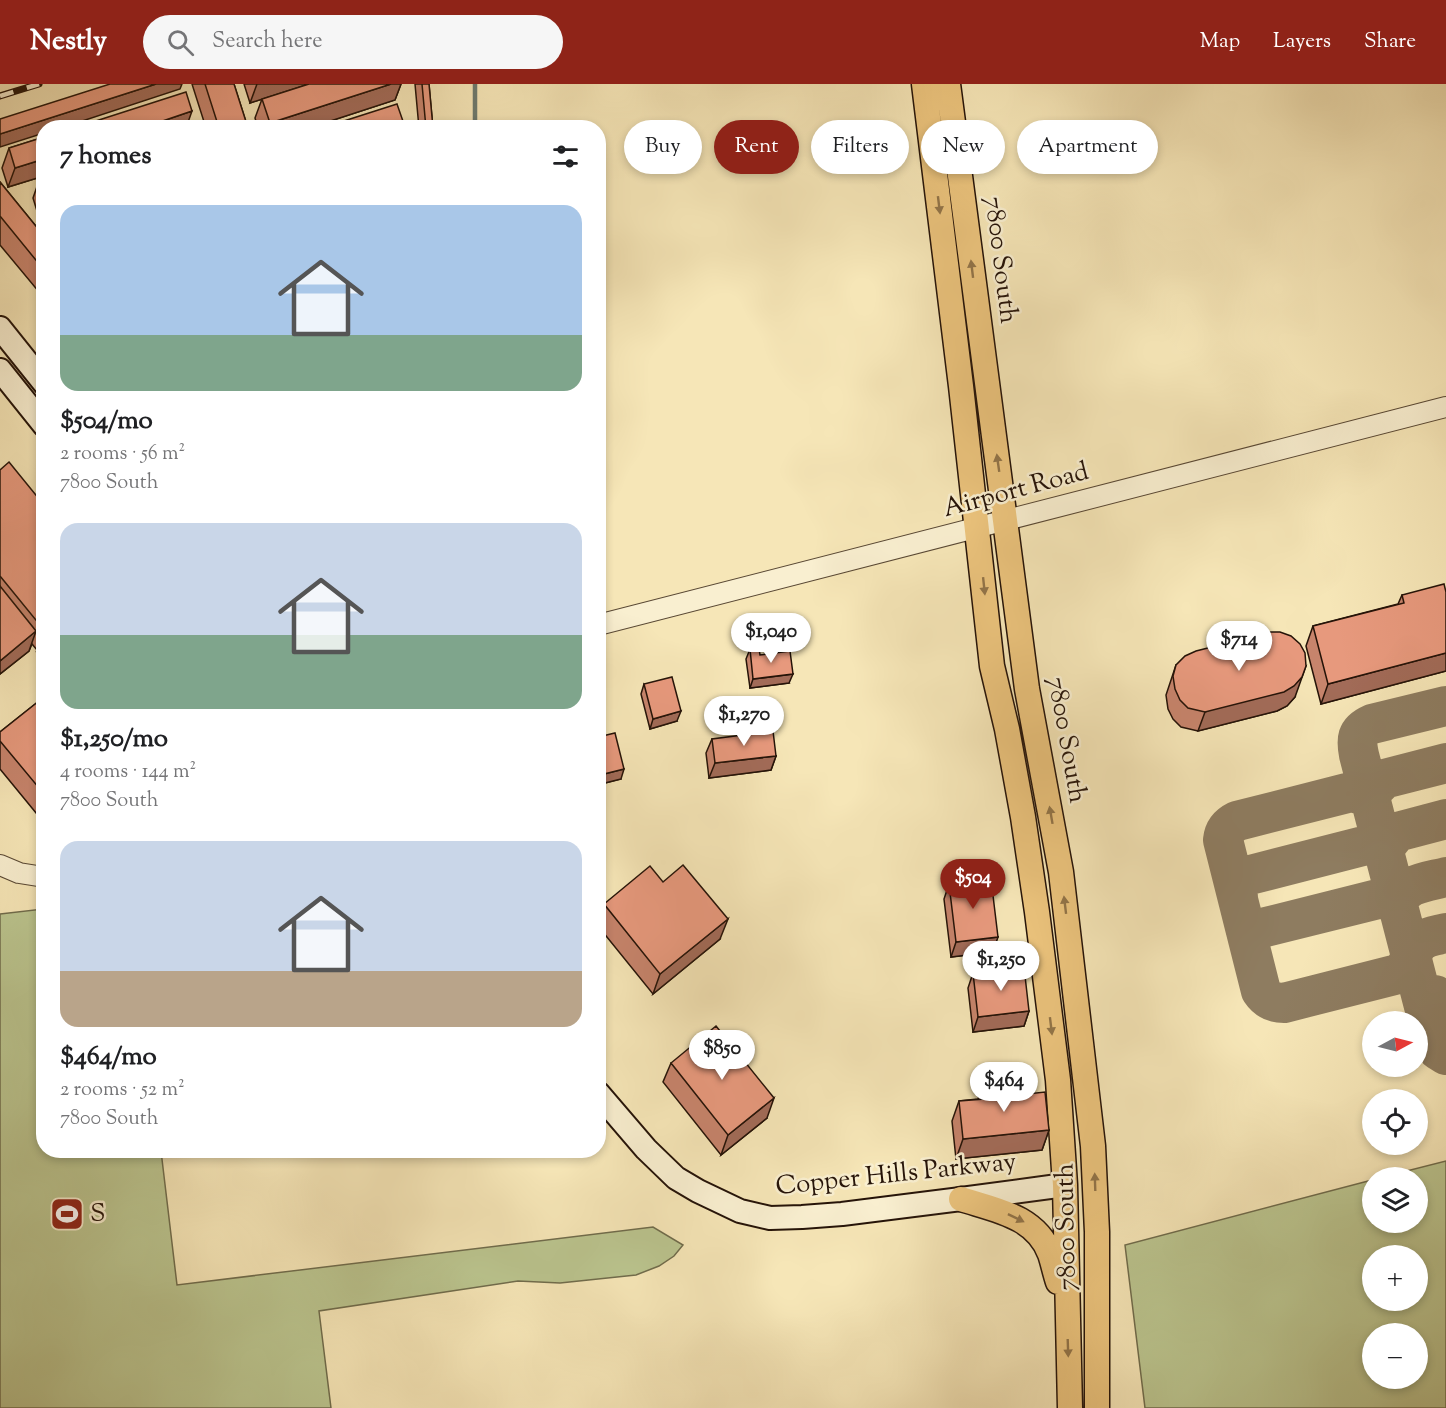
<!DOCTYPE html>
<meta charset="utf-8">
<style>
:root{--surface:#fff;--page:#f6f6f6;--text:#202124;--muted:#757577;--accent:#8f2418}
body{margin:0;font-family:"Sorts Mill Goudy",serif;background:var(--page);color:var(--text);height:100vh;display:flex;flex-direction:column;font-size:22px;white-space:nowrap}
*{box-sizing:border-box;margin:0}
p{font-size:20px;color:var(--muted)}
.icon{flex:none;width:33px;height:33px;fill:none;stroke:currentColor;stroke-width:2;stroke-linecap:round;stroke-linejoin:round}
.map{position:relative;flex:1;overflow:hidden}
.side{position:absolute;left:36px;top:36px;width:570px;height:1038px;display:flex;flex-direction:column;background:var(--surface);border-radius:24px;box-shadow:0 3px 9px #0003}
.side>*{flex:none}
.banner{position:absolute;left:624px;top:36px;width:570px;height:54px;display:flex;gap:12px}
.needle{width:39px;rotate:83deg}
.tools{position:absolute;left:1362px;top:927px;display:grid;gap:12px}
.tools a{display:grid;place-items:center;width:66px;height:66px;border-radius:50%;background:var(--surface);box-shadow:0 3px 9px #0003;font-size:30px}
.price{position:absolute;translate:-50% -51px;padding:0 14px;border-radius:21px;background:#fff;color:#222;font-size:20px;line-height:39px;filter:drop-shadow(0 2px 3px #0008)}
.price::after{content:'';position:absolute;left:50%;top:36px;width:18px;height:14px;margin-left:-9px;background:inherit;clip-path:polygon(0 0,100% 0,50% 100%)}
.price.current{background:var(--accent);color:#fff}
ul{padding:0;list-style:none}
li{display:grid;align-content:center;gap:12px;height:318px;padding:0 24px}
li span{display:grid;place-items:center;height:186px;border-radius:18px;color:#555}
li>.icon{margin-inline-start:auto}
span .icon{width:108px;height:108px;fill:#fffc;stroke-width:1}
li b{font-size:26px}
h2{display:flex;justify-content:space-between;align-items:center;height:72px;padding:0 24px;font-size:26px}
.chip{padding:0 21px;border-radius:27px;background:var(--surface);box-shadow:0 3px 9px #0003;font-size:21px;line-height:54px}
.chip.current{background:var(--accent);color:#fff}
header{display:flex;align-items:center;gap:36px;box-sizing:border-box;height:84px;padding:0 30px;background:var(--accent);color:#fff}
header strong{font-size:28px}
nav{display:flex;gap:33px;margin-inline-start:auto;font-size:21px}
.search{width:420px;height:54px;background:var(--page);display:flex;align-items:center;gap:15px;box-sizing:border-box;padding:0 21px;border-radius:33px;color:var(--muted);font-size:22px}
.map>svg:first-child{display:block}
</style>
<header>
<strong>Nestly</strong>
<div class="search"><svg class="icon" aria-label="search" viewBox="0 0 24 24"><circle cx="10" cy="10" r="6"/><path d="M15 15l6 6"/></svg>Search here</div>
<nav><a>Map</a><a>Layers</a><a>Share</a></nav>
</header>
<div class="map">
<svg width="1446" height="1324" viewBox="0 0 1446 1324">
<rect width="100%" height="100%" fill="#f6e6b7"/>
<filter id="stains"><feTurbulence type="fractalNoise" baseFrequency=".00333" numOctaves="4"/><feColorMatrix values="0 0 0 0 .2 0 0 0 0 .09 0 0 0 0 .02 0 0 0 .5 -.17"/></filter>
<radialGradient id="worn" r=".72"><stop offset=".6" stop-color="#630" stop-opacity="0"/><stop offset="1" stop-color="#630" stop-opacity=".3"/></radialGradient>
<path fill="#bbc58f" stroke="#706c4c" stroke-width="1.5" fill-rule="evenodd" d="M43 825 44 1066 161 1067 177 1201 653 1143 683 1161 674 1172 659 1182 636 1191 560 1199 518 1197 319 1227 331 1324H0V830Z
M1446 1077V1324H1145L1125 1161 1372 1096V1138H1418V1094L1383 1093ZM1372 1172H1418V1216H1372ZM1372 1250H1418V1294H1372Z"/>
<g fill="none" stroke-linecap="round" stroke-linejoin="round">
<path stroke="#6d7a6f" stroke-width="4.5" d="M475 44V0"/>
<path stroke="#8e7c60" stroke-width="40" d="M1446 679 1384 695 1373 706 1371 717 1362 711 1351 708 1237 737C1229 741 1224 747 1223 756L1261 907C1267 916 1273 919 1284 919L1398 890C1413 881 1410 864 1423 856 1429 852 1439 851 1446 849
M1238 814C1237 804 1240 795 1250 791L1367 761C1374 761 1380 763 1384 770L1388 759 1397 748 1446 735
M1243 834 1248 840 1258 845 1382 814 1390 816 1398 821C1402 799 1427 798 1446 793
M1435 911C1419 927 1429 944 1436 962L1438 966 1446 971
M1427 934 1359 671C1356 656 1356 647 1372 640L1446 622"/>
<defs>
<path id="tertiary" d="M598 541 1446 323
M0 781 19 789 44 793"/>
<path id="secondary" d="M0 244 44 299
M0 286 44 341
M598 1009 646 1065 676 1094 698 1107 740 1127 770 1134 802 1133 842 1130 961 1115 1065 1101"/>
<path id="primary" d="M924 0 961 302 992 582 1007 645 1023 733 1037 828 1058 996 1065 1101 1070 1324
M948 0 1027 605 1061 788 1093 1062 1097 1148V1324
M961 1115C995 1126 1036 1132 1050 1170 1053 1179 1055 1189 1058 1198"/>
</defs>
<use href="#tertiary" stroke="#594834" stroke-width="22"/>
<use href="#secondary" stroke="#251308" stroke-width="26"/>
<use href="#primary" stroke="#251308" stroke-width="27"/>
<use href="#tertiary" stroke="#f9efd0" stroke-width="20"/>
<use href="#secondary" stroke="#f9efd0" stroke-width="22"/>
<use href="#primary" stroke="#ebc37c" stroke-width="24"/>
<defs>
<path id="rail" d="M0 12 39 0"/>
</defs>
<use href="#rail" stroke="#251308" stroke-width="7"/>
<use href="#rail" stroke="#f9efd0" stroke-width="4.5" stroke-dasharray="14" stroke-linecap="butt"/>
</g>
<path fill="#c7846c" stroke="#251308" stroke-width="1.5" d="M192 0H234L248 44H206Z
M244 0H401L395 16 309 44H258L255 34 262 15 250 19Z
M415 0H429L433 44H419Z
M44 53V92L8 103 2 84 9 64Z
M44 93V139L41 140 33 114 40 94Z
M0 98 44 152V214L0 161Z
M0 386 44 421V560L37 566 32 560 29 567 0 590Z
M1446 508V587L1321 620 1306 562 1313 542 1398 520 1402 511Z
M750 565 760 571 789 599 750 604 746 575Z
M1176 581 1295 613 1287 622 1277 627 1198 647 1181 643 1173 635 1168 625 1166 611Z
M644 600 677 637 650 645 641 610Z
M44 613V733L41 735 0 685V648Z
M598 653 621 695 601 700 598 692Z
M712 655 776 672 771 686 709 694 706 669Z
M949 800 993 868 951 873 944 815Z
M604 820 720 855 653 910 598 842V835Z
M973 889 1029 927 1024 942 973 948 968 904Z
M671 979 767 1034 721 1071 663 998Z
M983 1001 1018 1011 1049 1046 1042 1066 956 1075 952 1037 959 1017 978 1015Z"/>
<path fill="#a26b58" stroke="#251308" stroke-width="1.5" d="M156 0H182L180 5 61 44H44V49L0 63V50Z
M257 0H309L250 19Z
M391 0H401L395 16 309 44H268L270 39Z
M192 27 186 44H142Z
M44 75V92L8 103 15 84Z
M36 547 29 567 0 590V577Z
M44 547V560L37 566Z
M1446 569V587L1321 620 1328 600Z
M1306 582 1295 613 1287 622 1277 627 1198 647 1205 628Z
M793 590 789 599 750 604 753 595Z
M681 627 677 637 650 645 653 635Z
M776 672 771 686 709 694 715 679Z
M624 685 621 695 601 700 604 690Z
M728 835 720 855 653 910 660 890Z
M998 853 993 868 951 873 956 858Z
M1029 927 1024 942 973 948 978 933Z
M774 1014 767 1034 721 1071 728 1051Z
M1049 1046 1042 1066 956 1075 963 1055Z"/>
<path fill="#e7997d" stroke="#251308" stroke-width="1.5" d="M110 0H156L0 50V35Z
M205 0H234L248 44H219Z
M309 0H391L270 39 262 15Z
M422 0H429L433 44H426Z
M186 8 192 27 142 44H74Z
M397 20 405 43 322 44Z
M44 53V75L15 84 9 64Z
M44 93V105L40 94Z
M0 98 44 152V186L0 132Z
M9 378 44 421V546L0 492V386Z
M1444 500 1446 508V569L1328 600 1313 542 1404 519 1402 511Z
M0 502 36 547 0 577Z
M1271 548H1280L1291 552 1300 560 1305 569 1306 582 1302 593 1294 602 1284 608 1205 628 1188 624 1180 616 1175 605 1173 592 1176 581 1185 572 1196 567Z
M759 564 760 571 790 567 793 590 753 595 750 565Z
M672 593 681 627 653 635 644 600Z
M44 613V710L0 657V648Z
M773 647 776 672 715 679 712 655Z
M615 649 624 685 604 690 598 668V653Z
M683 781 728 835 660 890 604 820 650 782 663 798Z
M991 795 998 853 956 858 949 800Z
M1024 883 1029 927 978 933 973 889Z
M716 942 774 1014 728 1051 671 979Z
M1016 998 1018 1011 1045 1008 1049 1046 963 1055 959 1017 984 1015 983 1001Z"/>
<defs><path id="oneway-solid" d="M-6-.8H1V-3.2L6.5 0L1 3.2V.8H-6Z" transform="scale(1.5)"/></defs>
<g fill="#927448">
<use href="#oneway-solid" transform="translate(939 121) rotate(83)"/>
<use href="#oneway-solid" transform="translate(972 185) rotate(-97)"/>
<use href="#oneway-solid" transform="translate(998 379) rotate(-98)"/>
<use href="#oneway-solid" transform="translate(984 502) rotate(84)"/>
<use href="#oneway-solid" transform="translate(1051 731) rotate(-100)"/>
<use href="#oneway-solid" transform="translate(1065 821) rotate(-97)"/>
<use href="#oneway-solid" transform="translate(1051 942) rotate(83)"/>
<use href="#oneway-solid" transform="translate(1095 1098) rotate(-92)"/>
<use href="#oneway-solid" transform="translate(1016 1134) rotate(26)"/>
<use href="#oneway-solid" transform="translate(1068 1264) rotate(88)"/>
</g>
<defs>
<symbol id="stadium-square" viewBox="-11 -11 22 22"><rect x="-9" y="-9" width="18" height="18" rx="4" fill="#8f2418" stroke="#f9efd0"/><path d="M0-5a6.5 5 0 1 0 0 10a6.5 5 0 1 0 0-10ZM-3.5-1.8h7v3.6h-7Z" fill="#fff"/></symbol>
</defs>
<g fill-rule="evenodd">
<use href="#stadium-square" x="48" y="1111" width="38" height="38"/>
</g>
<g text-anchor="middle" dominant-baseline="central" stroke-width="5" stroke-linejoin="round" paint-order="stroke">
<g font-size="26" fill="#251308" stroke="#f9efd0">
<text transform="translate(1000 176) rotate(83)">7800 South</text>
<text transform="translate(1016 407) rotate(-15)">Airport Road</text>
<text transform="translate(1066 656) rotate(80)">7800 South</text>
<text transform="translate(896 1091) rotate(-6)">Copper Hills Parkway</text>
<text transform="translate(1067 1143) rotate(-91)">7800 South</text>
</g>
<g font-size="26" fill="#251308" stroke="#f9efd0" text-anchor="start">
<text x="90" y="1130">S</text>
</g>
</g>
<rect width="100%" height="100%" filter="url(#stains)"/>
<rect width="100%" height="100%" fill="url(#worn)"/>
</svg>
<div class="tools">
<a><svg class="needle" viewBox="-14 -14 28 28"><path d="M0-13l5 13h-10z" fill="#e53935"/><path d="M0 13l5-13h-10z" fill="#757577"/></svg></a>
<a><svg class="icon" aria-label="locate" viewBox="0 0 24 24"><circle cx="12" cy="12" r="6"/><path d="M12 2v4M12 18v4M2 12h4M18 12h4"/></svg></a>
<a><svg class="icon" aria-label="layers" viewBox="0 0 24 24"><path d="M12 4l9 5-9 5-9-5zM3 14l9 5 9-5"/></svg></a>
<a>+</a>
<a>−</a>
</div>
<b class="price" style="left:771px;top:580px">$1,040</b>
<b class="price" style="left:1239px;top:588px">$714</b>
<b class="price" style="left:744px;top:663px">$1,270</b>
<b class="price current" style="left:973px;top:826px">$504</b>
<b class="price" style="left:1001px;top:908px">$1,250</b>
<b class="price" style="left:722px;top:997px">$850</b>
<b class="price" style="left:1004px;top:1029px">$464</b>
<div class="banner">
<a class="chip">Buy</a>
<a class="chip current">Rent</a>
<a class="chip">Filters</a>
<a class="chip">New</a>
<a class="chip">Apartment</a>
</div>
<section class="side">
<h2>7 homes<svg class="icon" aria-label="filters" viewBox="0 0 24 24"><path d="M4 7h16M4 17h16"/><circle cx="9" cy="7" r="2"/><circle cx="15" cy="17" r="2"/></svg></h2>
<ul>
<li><span style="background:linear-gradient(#a9c7e8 70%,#7fa58c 0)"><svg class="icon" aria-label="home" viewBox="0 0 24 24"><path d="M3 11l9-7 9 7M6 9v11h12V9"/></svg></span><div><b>$504/mo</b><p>2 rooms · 56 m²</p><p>7800 South</p></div></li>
<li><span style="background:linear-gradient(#c9d6e8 60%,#7fa58c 0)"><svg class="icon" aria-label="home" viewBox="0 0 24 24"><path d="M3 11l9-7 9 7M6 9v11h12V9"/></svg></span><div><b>$1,250/mo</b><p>4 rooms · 144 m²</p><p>7800 South</p></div></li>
<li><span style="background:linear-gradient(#c9d6e8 70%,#b9a48a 0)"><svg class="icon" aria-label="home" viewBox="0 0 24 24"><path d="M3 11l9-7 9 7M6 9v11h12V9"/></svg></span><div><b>$464/mo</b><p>2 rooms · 52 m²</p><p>7800 South</p></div></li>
</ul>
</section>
</div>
